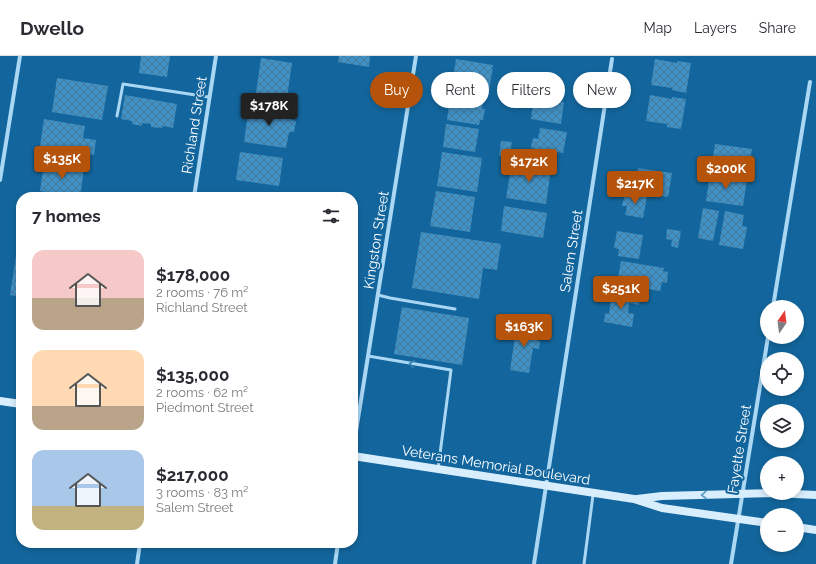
<!DOCTYPE html>
<meta charset="utf-8">
<style>
:root{--surface:#fff;--page:#f7f7f7;--text:#2b2b33;--muted:#7c7c81;--line:#e1e1e2;--accent:#b45309}
body{margin:0;font-family:Raleway,sans-serif;background:var(--page);color:var(--text);height:100vh;display:flex;flex-direction:column;font-size:15px;white-space:nowrap}
*{box-sizing:border-box;margin:0}
p{font-size:13px;color:var(--muted)}
.icon{flex:none;width:22px;height:22px;fill:none;stroke:currentColor;stroke-width:2;stroke-linecap:round;stroke-linejoin:round}
.map{position:relative;flex:1;overflow:hidden}
.side{position:absolute;left:16px;top:136px;width:342px;height:356px;display:flex;flex-direction:column;background:var(--surface);border-radius:16px;box-shadow:0 2px 6px #0003}
.side>*{flex:none}
.guide{position:absolute;left:370px;top:16px;width:380px;height:36px;display:flex;gap:8px}
.needle{width:26px;rotate:14deg}
.tools{position:absolute;left:760px;top:244px;display:grid;gap:8px}
.tools a{display:grid;place-items:center;width:44px;height:44px;border-radius:50%;background:var(--surface);box-shadow:0 2px 6px #0003;font-size:20px}
.price{position:absolute;translate:-50% -34px;padding:0 9px;border-radius:4px;background:var(--accent);color:#fff;font-size:13px;line-height:26px;filter:drop-shadow(0 1px 2px #0008)}
.price::after{content:'';position:absolute;left:50%;top:24px;width:12px;height:9px;margin-left:-6px;background:inherit;clip-path:polygon(0 0,100% 0,50% 100%)}
.price.active{background:#222;color:#fff}
ul{padding:0;list-style:none}
li{display:flex;align-items:center;gap:12px;height:100px;padding:0 16px}
li span{display:grid;place-items:center;flex:none;width:112px;height:80px;border-radius:12px;color:#555}
li>.icon{margin-inline-start:auto}
span .icon{width:48px;height:48px;fill:#fffc;stroke-width:1}
li b{font-size:17px}
h2{display:flex;justify-content:space-between;align-items:center;height:48px;padding:0 16px;font-size:17px}
.pill{padding:0 14px;border-radius:18px;background:var(--surface);box-shadow:0 2px 6px #0003;font-size:14px;line-height:36px}
.pill.active{background:var(--accent);color:#fff}
header{display:flex;align-items:center;gap:24px;box-sizing:border-box;height:56px;padding:0 20px;background:var(--surface);border-bottom:1px solid var(--line)}
header strong{font-size:19px}
nav{display:flex;gap:22px;margin-inline-start:auto;font-size:14px}
.map>svg:first-child{display:block}
</style>
<header>
<strong>Dwello</strong>
<nav><a>Map</a><a>Layers</a><a>Share</a></nav>
</header>
<div class="map">
<svg width="816" height="508" viewBox="0 0 816 508">
<defs>
<pattern id="building-cross-hatch" width="8" height="8" patternUnits="userSpaceOnUse"><rect width="8" height="8" fill="#4191c5"/><path d="M0 0l8 8M0 8l8-8" fill="none" stroke="#45799b"/></pattern>
</defs>
<rect width="100%" height="100%" fill="#13669d"/>
<path fill="url(#building-cross-hatch)" d="M141 0H170L167 21 139 17Z
M339 0H370L369 11 338 6Z
M261 2 292 7 286 48 255 44Z
M456 3 493 9 488 42 451 35Z
M655 3 677 7V5L691 7 686 37 672 34V32L651 29Z
M57 22 108 30 102 64 52 56Z
M125 39 177 48 173 72 163 70 162 72 151 71V68L142 67V70L132 68V65L121 63Z
M650 39 672 43V41L686 43 681 73 667 71V68L646 65Z
M450 41 483 47 482 53H485L483 64H480L479 69 447 64Z
M534 41 564 46 561 68 531 63Z
M249 50 292 57 291 64 296 65 294 76H289L286 92 244 86Z
M44 63 85 70 83 82 96 84 94 99 80 97 79 104 52 100 53 92 40 90Z
M446 68 479 73 475 96 443 91Z
M540 72 567 76 563 97 531 92 533 82 538 83Z
M501 85 512 86 509 102 499 100Z
M715 88 752 93 748 120 711 114Z
M240 96 283 102 279 130 236 124Z
M442 96 482 102 477 136 437 130Z
M512 106 551 112 546 148 506 142Z
M44 107 84 113 80 141 40 135Z
M638 112 672 117 668 141 634 135Z
M710 118 747 123 743 150 706 145Z
M436 135 475 141 470 176 430 170Z
M625 138 647 141 643 162 625 159 627 150H622Z
M504 150 547 157 543 182 501 175Z
M703 152 719 155 713 185 698 182Z
M725 155 744 159 742 170 747 171 743 193 719 189Z
M20 173H21V241L10 239Z
M667 173 681 175 678 192 671 190 672 184 666 183Z
M617 175 643 179 639 203 618 200 619 193 614 192Z
M421 176 501 188 497 214 483 212 479 243 412 232Z
M621 205 664 212 663 215 668 216 667 227 662 226 660 235 617 228Z
M612 236 640 241 639 249 629 247 628 257 634 258 632 271 604 266 605 257 609 258Z
M402 251 469 262 462 309 394 298Z
M517 268 536 272 535 284 540 285 539 293 533 292 529 317 510 314Z"/>
<g fill="none" stroke-linecap="round" stroke-linejoin="round">
<path stroke="#a9d7f4" stroke-width="3" d="M117 60 123 28 209 41
M378 239 390 242 455 253
M368 300 451 314 438 413
M584 508 593 439"/>
<path stroke="#a9d7f4" stroke-width="4" d="M0 124 20 0
M194 141 216 0
M773 251 810 26
M353 394 416 0
M137 508 140 487
M335 508 338 487
M534 508 612 3
M731 508 768 281"/>
<path stroke="#d9eefd" stroke-width="8" d="M0 345 21 348
M353 400 634 443 662 452 767 467
M637 443 662 440 774 437 816 439
M797 471 816 474"/>
</g>
<defs><path id="oneway-chevron" d="M-2-3.5L2.5 0L-2 3.5" fill="none" stroke-width="1.6" stroke-linecap="round" stroke-linejoin="round"/></defs>
<use stroke="#3882b3" href="#oneway-chevron" transform="translate(412 308) rotate(-170)"/>
<use stroke="#5896bf" href="#oneway-chevron" transform="translate(704 439) rotate(179)"/>
<g text-anchor="middle" dominant-baseline="central" stroke-width="4" stroke-linejoin="round" paint-order="stroke">
<g font-size="14" fill="#fff" stroke="#13669d">
<text transform="translate(194 69) rotate(-81)">Richland Street</text>
<text transform="translate(376 184) rotate(-81)">Kingston Street</text>
<text transform="translate(571 195) rotate(-81)">Salem Street</text>
<text transform="translate(739 393) rotate(-81)">Fayette Street</text>
<text transform="translate(496 409) rotate(9)">Veterans Memorial Boulevard</text>
</g>
</g>
</svg>
<div class="tools">
<a><svg class="needle" viewBox="-14 -14 28 28"><path d="M0-13l5 13h-10z" fill="#e53935"/><path d="M0 13l5-13h-10z" fill="#7c7c81"/></svg></a>
<a><svg class="icon" aria-label="locate" viewBox="0 0 24 24"><circle cx="12" cy="12" r="6"/><path d="M12 2v4M12 18v4M2 12h4M18 12h4"/></svg></a>
<a><svg class="icon" aria-label="layers" viewBox="0 0 24 24"><path d="M12 4l9 5-9 5-9-5zM3 14l9 5 9-5"/></svg></a>
<a>+</a>
<a>−</a>
</div>
<b class="price active" style="left:269px;top:71px">$178K</b>
<b class="price" style="left:62px;top:124px">$135K</b>
<b class="price" style="left:529px;top:127px">$172K</b>
<b class="price" style="left:726px;top:134px">$200K</b>
<b class="price" style="left:635px;top:149px">$217K</b>
<b class="price" style="left:621px;top:254px">$251K</b>
<b class="price" style="left:524px;top:292px">$163K</b>
<div class="guide">
<a class="pill active">Buy</a>
<a class="pill">Rent</a>
<a class="pill">Filters</a>
<a class="pill">New</a>
</div>
<section class="side">
<h2>7 homes<svg class="icon" aria-label="filters" viewBox="0 0 24 24"><path d="M4 7h16M4 17h16"/><circle cx="9" cy="7" r="2"/><circle cx="15" cy="17" r="2"/></svg></h2>
<ul>
<li><span style="background:linear-gradient(#f6c9c9 60%,#b9a48a 0)"><svg class="icon" aria-label="home" viewBox="0 0 24 24"><path d="M3 11l9-7 9 7M6 9v11h12V9"/></svg></span><div><b>$178,000</b><p>2 rooms · 76 m²</p><p>Richland Street</p></div></li>
<li><span style="background:linear-gradient(#ffd9b3 70%,#b9a48a 0)"><svg class="icon" aria-label="home" viewBox="0 0 24 24"><path d="M3 11l9-7 9 7M6 9v11h12V9"/></svg></span><div><b>$135,000</b><p>2 rooms · 62 m²</p><p>Piedmont Street</p></div></li>
<li><span style="background:linear-gradient(#a9c7e8 70%,#c2b280 0)"><svg class="icon" aria-label="home" viewBox="0 0 24 24"><path d="M3 11l9-7 9 7M6 9v11h12V9"/></svg></span><div><b>$217,000</b><p>3 rooms · 83 m²</p><p>Salem Street</p></div></li>
</ul>
</section>
</div>
